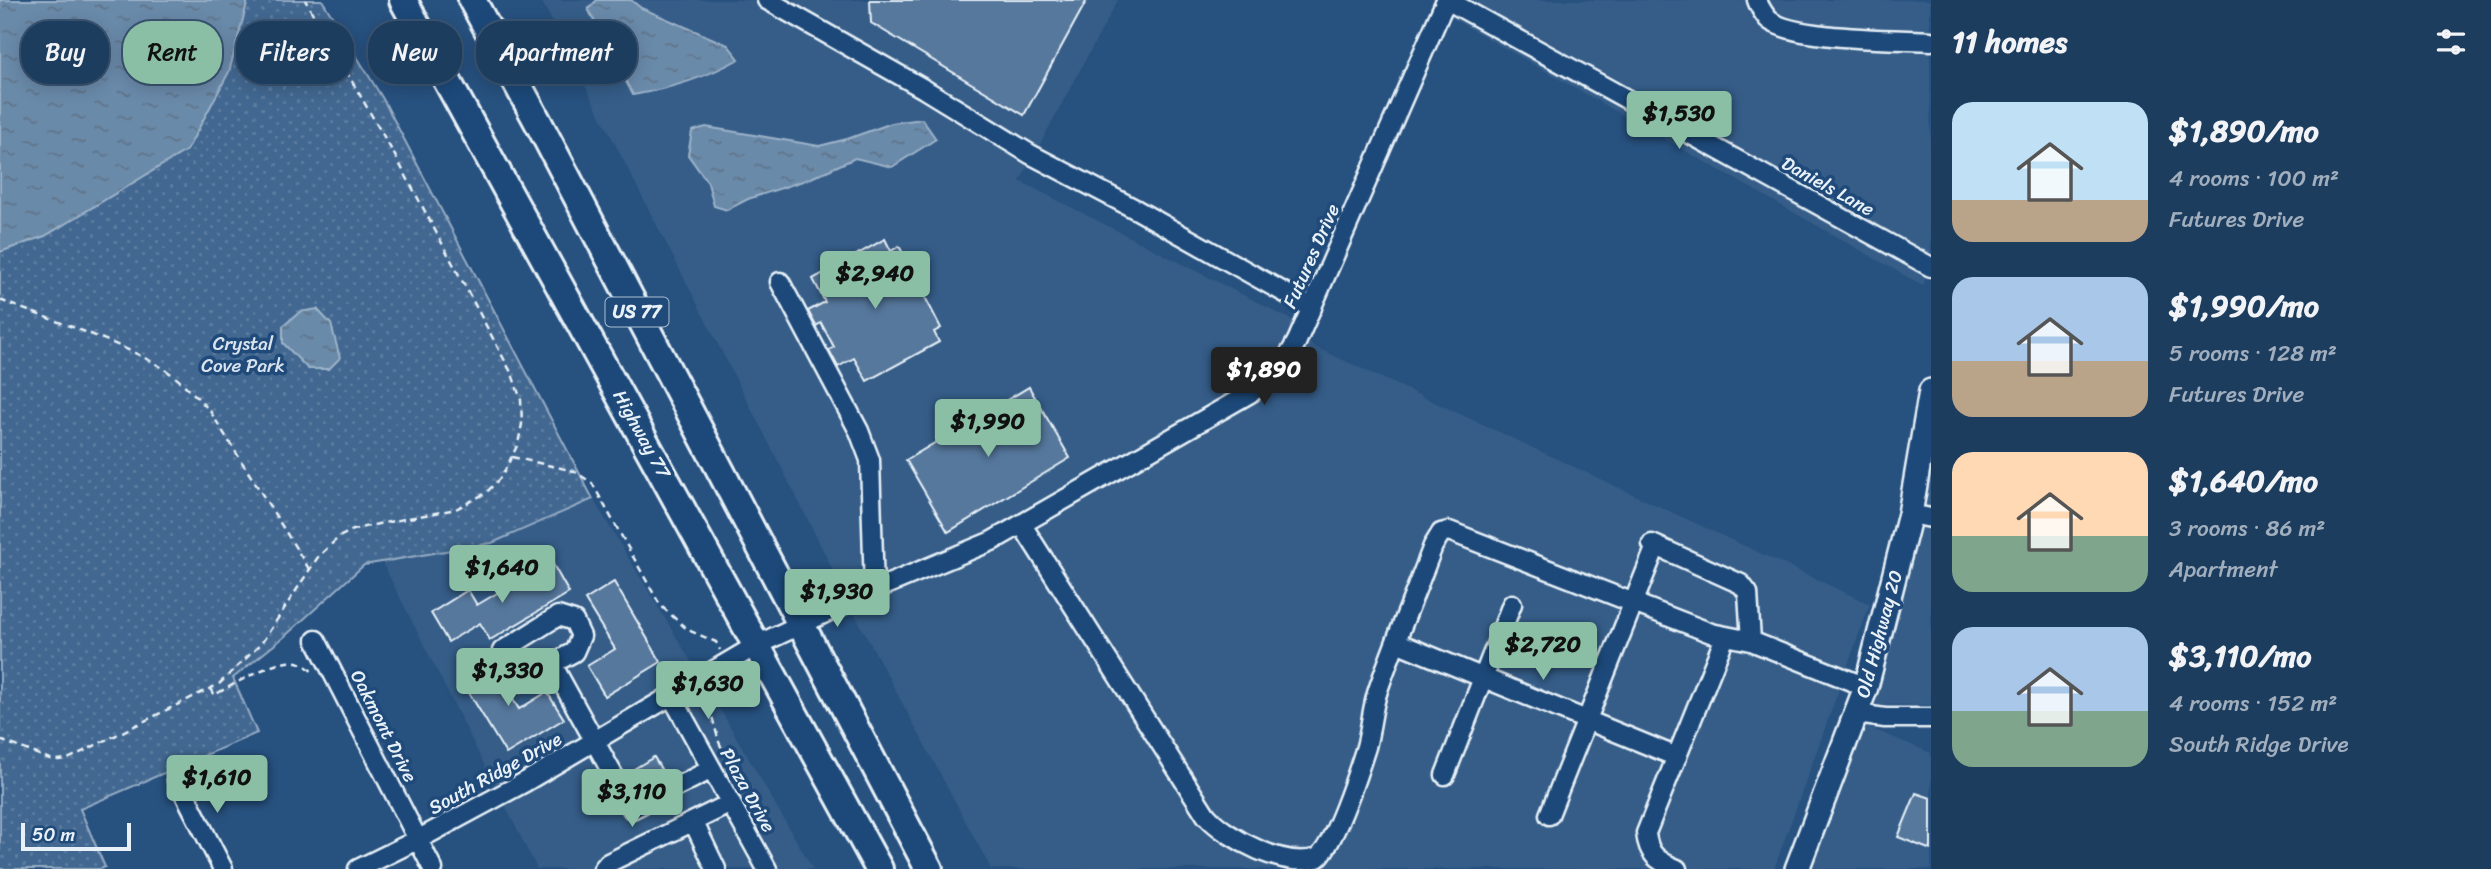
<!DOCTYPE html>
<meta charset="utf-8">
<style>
:root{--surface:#1d3d5f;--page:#2a4868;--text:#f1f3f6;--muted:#a0aebd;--line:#3b5674;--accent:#8abfa5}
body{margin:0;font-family:Sriracha,sans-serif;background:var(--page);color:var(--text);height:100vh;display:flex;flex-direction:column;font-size:26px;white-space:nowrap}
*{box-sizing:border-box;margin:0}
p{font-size:23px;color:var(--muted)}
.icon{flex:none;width:38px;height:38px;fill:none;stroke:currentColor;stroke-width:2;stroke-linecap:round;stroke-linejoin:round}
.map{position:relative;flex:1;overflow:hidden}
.drawer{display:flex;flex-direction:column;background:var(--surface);width:560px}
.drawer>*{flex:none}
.hud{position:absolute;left:21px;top:21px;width:665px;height:63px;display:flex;gap:14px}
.scale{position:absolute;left:21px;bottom:18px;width:110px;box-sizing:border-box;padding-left:7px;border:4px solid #e8f1f8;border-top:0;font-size:19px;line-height:24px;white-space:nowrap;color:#e8f1f8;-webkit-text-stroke:5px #1f4a7a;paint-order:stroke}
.price{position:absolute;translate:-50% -60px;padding:0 16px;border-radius:7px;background:var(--accent);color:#111;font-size:23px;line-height:46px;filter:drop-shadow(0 2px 4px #0008)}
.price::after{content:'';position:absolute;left:50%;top:42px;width:21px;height:16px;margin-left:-10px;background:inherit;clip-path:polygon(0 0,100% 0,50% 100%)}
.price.active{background:#222;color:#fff}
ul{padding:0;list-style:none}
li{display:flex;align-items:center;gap:21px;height:175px;padding:0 21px}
li span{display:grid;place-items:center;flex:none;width:196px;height:140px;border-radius:21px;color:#555}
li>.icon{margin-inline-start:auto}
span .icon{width:84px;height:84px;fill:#fffc;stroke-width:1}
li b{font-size:30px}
h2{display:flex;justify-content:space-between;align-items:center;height:84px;padding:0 21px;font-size:30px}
.tag{padding:0 24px;border-radius:28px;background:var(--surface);box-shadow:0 4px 18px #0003,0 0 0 2px var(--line);font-size:24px;line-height:63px}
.tag.active{background:var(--accent);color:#111}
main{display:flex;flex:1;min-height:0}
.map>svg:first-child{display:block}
</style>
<main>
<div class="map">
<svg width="1931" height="869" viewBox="0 0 1931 869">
<defs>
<pattern id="grass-dots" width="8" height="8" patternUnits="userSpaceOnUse" patternTransform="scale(1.75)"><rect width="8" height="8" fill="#436891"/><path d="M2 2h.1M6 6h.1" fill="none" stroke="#5e7ea1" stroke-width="1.8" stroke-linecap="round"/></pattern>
<pattern id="water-ripples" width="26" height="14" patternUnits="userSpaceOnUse" patternTransform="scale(1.75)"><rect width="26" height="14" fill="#6b8aaa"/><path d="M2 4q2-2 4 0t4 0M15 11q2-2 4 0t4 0" fill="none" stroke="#5e7388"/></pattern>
</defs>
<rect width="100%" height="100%" fill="#27517f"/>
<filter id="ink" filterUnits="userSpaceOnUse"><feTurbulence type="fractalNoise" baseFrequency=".0143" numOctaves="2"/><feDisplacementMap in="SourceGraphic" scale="14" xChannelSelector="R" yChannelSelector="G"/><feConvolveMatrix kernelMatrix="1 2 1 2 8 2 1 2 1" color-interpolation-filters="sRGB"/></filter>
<g filter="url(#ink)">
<path fill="#355d88" d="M541 0H1118L1020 181 1292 320 1311 345 1870 604 1774 869H991L854 613 797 498Z
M1458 0H1930L1931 261 1923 286 1450 17Z
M1931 446V705H1868Z
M593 499 724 716 813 869H537L382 562 492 543Z
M1861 724 1931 753V869H1804Z"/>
<path fill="url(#grass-dots)" stroke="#96acc4" stroke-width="2" d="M0 0H322L383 99 593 499 492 543 364 565 284 637 233 678 257 733 80 809 105 867 101 869H0Z"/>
<path fill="url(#water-ripples)" stroke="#9db3c9" stroke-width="2" d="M0 0H248L229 72 187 150 45 236 0 252Z
M597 0H631L641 8 728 45 739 59C707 77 669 89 633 95L588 9Z
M922 119 936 139 892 167 855 158 809 179 748 199 727 210 714 206 708 183 688 155 692 131 706 127 819 146 847 139 892 123Z
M317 309 331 324 340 358 329 369H308L283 343V326L300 312Z"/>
<path fill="#57789d" stroke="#e8f1f8" stroke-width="2" d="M870 0H1087L1024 115 871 23Z
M885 239 891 251 899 246 916 277 921 275 930 291 924 295 941 328 934 332 939 342 867 381 854 358 838 367 829 350 834 347 821 323 816 326 808 311 825 302 813 279Z
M1029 387 1070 458 948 532 906 460Z
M551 561 569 593 490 640 480 623 448 642 431 613 468 590 477 605Z
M614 582 661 662 605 696 587 666 615 649 585 600Z
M489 659 519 709 547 692 564 719 506 754 459 676Z
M654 757 665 776 645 788 634 769Z
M1916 793 1931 798V850L1898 837Z"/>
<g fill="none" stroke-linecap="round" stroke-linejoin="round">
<defs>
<path id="minor" d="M767 0 924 89 1030 154 1137 210 1312 308
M1447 0 1931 267
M1757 0C1759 6 1764 14 1768 19 1790 40 1898 39 1931 41
M780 282 859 431 870 460 874 590
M1910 514 1931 518
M1022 525 1206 815C1227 839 1286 869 1317 858 1334 847 1359 769 1366 747 1371 728 1372 708 1378 690 1395 641 1415 594 1433 546L1441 533 1449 531 1711 633 1751 641 1866 687
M1652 544 1741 584 1748 593 1751 641
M558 616 574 621 581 636 574 652 518 682 502 651Z
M316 640 433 869
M1396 642 1677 757
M552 664 632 809 712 769
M671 695 767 869
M1857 714 1885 718H1931
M1445 775 1512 604
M177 779 223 869
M1549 815 1656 546
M694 823 716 869
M358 869 419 839 525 782 757 645 874 590 992 541 1252 392C1272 378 1286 363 1297 341L1446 0
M603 869 608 863 731 803
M1677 869C1657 861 1648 854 1646 833L1725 637"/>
<path id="major" d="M1797 869 1866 687 1910 514 1931 391"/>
<path id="highway" d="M403 0 879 869
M472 0 538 122 929 869"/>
</defs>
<use href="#minor" stroke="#e8f1f8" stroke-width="23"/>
<use href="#major" stroke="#e8f1f8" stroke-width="28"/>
<use href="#highway" stroke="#e8f1f8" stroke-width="32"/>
<path stroke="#e8f1f8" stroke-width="2.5" stroke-dasharray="7 5" stroke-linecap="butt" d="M0 300C50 320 116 340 161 367 180 379 195 395 210 411L309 569
M512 457 574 471 592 483 660 605 688 630 716 642 720 650
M734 677 737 681 707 698 719 742 734 774
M211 688 214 695C232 686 280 655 300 663 305 664 310 670 314 673
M0 740 50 759 59 760 70 758 219 684 261 644 318 557 339 537 353 530 368 526 456 509 486 493 502 476 518 444 522 424 521 400 512 374 398 161 305 0"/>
<use href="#minor" stroke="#1f4a7a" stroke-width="18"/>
<use href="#major" stroke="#1f4a7a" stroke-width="23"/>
<use href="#highway" stroke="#1f4a7a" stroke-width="26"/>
</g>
</g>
<g text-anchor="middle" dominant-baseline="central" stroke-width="7" stroke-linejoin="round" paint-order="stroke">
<rect fill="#1f4a7a" stroke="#acbfd2" stroke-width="2" x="605.5" y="297.5" width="63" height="29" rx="5"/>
<g font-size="18" font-weight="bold" fill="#e8f1f8">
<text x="637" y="312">US 77</text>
</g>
<g font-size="19" fill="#e8f1f8" stroke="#1f4a7a">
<text transform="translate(1828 186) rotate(29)">Daniels Lane</text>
<text transform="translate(1311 256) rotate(-66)">Futures Drive</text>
<text transform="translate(642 434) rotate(61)">Highway 77</text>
<text transform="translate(1879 634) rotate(-75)">Old Highway 20</text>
<text transform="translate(384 726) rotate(63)">Oakmont Drive</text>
<text transform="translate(495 773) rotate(-29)">South Ridge Drive</text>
<text transform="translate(748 790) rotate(61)">Plaza Drive</text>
</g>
<g font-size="19" fill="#d8e3ee" stroke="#1f4a7a">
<text x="243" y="343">Crystal<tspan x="243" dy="22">Cove Park</tspan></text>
</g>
</g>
</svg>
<div class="scale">50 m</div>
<b class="price" style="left:1679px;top:151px">$1,530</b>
<b class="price" style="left:875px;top:311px">$2,940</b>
<b class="price active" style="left:1264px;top:407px">$1,890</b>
<b class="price" style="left:988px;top:459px">$1,990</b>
<b class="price" style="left:502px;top:605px">$1,640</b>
<b class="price" style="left:837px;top:629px">$1,930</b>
<b class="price" style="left:1543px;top:682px">$2,720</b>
<b class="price" style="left:508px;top:708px">$1,330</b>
<b class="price" style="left:708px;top:721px">$1,630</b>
<b class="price" style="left:217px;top:815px">$1,610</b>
<b class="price" style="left:632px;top:829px">$3,110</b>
<div class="hud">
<a class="tag">Buy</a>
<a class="tag active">Rent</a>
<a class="tag">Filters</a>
<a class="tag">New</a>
<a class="tag">Apartment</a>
</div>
</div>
<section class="drawer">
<h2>11 homes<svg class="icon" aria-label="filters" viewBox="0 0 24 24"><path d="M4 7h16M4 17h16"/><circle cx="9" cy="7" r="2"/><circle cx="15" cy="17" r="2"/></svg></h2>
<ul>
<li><span style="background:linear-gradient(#bfe0f5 70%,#b9a48a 0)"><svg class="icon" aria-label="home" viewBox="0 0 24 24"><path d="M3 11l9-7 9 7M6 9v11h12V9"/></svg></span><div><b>$1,890/mo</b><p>4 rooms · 100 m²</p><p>Futures Drive</p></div></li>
<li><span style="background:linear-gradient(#a9c7e8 60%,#b9a48a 0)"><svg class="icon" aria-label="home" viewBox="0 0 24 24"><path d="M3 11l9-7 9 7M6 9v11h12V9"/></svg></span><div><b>$1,990/mo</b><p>5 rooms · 128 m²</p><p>Futures Drive</p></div></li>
<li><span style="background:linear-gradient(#ffd9b3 60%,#7fa58c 0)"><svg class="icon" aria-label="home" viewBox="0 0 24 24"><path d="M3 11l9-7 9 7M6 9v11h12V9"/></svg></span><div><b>$1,640/mo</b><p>3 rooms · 86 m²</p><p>Apartment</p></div></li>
<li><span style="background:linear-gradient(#a9c7e8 60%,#7fa58c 0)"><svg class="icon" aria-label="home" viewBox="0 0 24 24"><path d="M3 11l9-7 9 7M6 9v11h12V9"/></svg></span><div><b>$3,110/mo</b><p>4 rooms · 152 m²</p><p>South Ridge Drive</p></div></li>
</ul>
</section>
</main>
